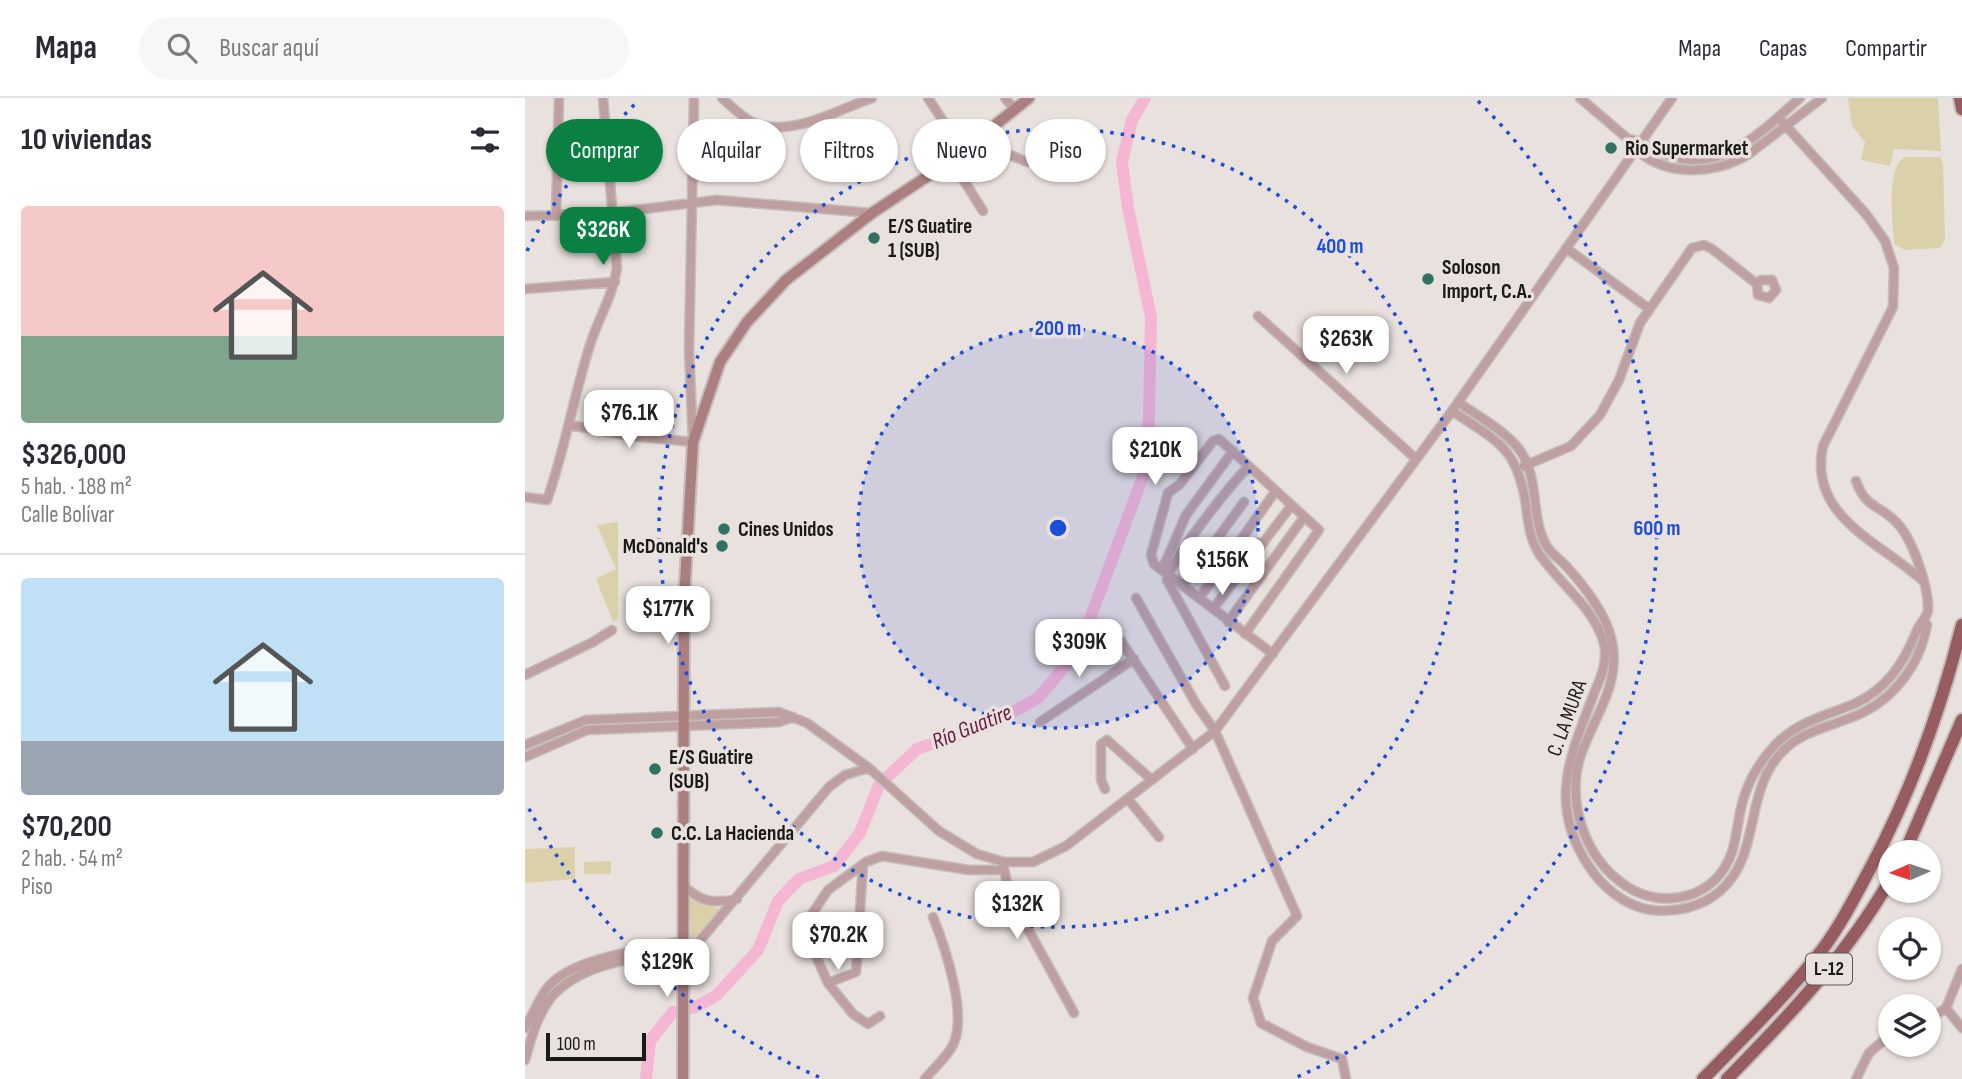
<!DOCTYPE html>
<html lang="es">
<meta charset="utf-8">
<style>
:root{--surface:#fff;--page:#f7f7f7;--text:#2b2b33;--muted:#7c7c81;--line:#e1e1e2;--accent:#0b8043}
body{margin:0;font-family:"Sofia Sans Condensed",sans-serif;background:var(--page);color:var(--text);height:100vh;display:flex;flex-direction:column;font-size:26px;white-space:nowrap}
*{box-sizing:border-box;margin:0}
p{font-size:23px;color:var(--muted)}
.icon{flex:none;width:38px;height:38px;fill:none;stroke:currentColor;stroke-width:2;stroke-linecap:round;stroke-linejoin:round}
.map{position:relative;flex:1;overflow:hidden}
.sheet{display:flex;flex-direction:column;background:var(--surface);width:525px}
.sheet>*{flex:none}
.banner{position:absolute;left:21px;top:21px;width:665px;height:63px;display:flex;gap:14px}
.needle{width:46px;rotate:267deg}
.fabs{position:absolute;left:1353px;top:742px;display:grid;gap:14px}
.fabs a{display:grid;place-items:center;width:63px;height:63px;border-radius:50%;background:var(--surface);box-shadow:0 2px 5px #0004;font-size:35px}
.scale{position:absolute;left:21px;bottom:18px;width:100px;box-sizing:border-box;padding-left:7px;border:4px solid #1c1a19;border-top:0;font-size:19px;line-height:24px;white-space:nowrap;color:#1c1a19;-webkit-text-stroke:5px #e9e1de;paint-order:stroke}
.price{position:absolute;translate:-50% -60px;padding:0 16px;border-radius:14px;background:#fff;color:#222;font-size:23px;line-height:46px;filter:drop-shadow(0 2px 4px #0008)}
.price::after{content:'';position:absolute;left:50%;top:42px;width:21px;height:16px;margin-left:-10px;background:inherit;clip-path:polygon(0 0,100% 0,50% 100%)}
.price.current{background:var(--accent);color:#fff}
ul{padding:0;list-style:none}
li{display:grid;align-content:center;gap:14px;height:371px;padding:0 21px}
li+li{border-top:2px solid var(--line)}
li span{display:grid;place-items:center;height:217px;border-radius:7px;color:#555}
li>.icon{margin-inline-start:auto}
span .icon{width:126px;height:126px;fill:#fffc;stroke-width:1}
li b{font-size:30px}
h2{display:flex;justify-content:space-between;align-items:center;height:84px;padding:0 21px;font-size:30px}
.tag{padding:0 24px;border-radius:32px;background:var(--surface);box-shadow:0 2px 5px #0004;font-size:24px;line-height:63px}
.tag.current{background:var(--accent);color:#fff}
header{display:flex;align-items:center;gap:42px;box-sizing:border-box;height:98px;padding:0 35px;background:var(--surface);border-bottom:2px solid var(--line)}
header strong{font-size:33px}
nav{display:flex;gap:38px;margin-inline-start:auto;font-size:24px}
.search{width:490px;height:63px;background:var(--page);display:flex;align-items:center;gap:18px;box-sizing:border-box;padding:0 24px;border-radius:38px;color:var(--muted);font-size:26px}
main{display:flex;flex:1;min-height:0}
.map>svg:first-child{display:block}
</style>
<header>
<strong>Mapa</strong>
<div class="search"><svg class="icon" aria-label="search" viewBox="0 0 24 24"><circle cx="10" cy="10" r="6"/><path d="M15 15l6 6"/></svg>Buscar aquí</div>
<nav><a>Mapa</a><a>Capas</a><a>Compartir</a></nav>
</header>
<main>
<section class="sheet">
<h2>10 viviendas<svg class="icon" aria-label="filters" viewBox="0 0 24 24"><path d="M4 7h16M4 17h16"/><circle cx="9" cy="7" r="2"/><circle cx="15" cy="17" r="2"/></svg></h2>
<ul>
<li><span style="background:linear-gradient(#f6c9c9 60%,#7fa58c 0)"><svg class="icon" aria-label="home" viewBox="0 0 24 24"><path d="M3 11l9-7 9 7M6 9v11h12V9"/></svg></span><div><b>$326,000</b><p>5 hab. · 188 m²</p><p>Calle Bolívar</p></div></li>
<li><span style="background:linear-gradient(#bfe0f5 75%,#9aa5b1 0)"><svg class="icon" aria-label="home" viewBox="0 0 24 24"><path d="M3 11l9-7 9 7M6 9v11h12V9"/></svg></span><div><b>$70,200</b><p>2 hab. · 54 m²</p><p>Piso</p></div></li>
</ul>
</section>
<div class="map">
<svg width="1437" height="981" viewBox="0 0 1437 981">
<rect width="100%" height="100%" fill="#e9e1de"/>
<path fill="#dad1aa" d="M1323 0H1413L1416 53 1369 51 1365 68 1336 62 1340 44 1327 28Z
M1380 59H1415L1418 66 1420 142 1415 150 1380 152 1369 146C1368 125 1360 70 1380 59Z
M93 424V521L88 524 71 481 91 471 72 427Z
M50 749V781L0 785V751Z
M86 763V776H59V764Z
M165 801 198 812 166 843Z"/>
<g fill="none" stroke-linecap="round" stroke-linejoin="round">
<path stroke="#f5b6d3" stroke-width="12" d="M168 910 191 898 233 852 253 803 274 781 309 768 335 735 354 687 392 651 466 626 513 600 553 553 623 365 626 219 603 110 597 64 607 22 620 0
M121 981 125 943 148 914"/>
<defs>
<path id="minor" d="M197 0C206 8 217 19 227 24 263 41 312 12 347 0
M403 0 437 52
M480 0 490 12
M1055 0 1103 41
M1275 0C1240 30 1200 74 1148 59 1131 55 1120 43 1103 41 1130 80 1187 79 1224 56L1297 0
M1253 19 1341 116 1360 143 1369 170 1368 209 1298 348C1283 418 1353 443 1397 482
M450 42 502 64
M426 62 458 113
M0 118 86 115 192 102 347 115
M31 118 34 0
M1041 150 1123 210
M0 191 90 184
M733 218 891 361
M933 304C954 319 978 331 994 351 1015 379 1005 418 1021 447 1026 456 1035 461 1042 469 1061 490 1085 521 1088 550 1093 588 1071 617 1058 651 1039 699 1058 759 1101 788 1139 813 1192 800 1207 754 1213 735 1213 715 1220 696 1226 678 1238 660 1251 646 1274 623 1300 618 1329 606 1362 591 1379 565 1392 532 1395 525 1402 520 1403 512 1404 489 1387 439 1371 424 1354 406 1341 411 1331 383
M927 313C973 344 992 349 1001 407 1003 424 1005 443 1015 457 1035 486 1067 508 1078 542 1084 559 1077 577 1070 593 1046 656 1022 704 1063 767 1077 789 1100 808 1126 812 1150 815 1177 809 1195 793 1236 758 1219 694 1256 655 1275 634 1300 630 1325 620 1366 605 1394 570 1402 527L1399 522
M45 327 106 338 168 344 164 252 169 0
M999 368 1046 348 1075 317 1094 282 1115 225 1167 150 1179 147 1187 151 1232 186 1233 197 1244 200 1251 192 1247 182H1236L1232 186
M0 399 22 402C41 349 49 294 67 241 76 216 88 196 92 170L78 0
M637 472 661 417 708 353
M658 487 719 404
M675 499 750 394
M611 500 671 606 690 633 772 818 747 843 728 900 736 925 782 949 817 961 821 981
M688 511 766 408
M703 524 779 419
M720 536 794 432 694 341 688 343 655 386 643 395 626 457 629 466 637 472 748 556
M596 543 668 651
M0 577 68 544 87 532
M700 588 642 482C644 463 708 384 724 368
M515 624 609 561
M0 647 61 622 254 614 282 625 344 670 414 733 452 756 479 764H508L541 748 690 633 927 313 1147 0
M0 659 62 632 254 624 268 619
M580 691 576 682V646L582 642 627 682
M603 701 634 739
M478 767 485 798 549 915
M158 787C175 804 189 806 212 801
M157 864 304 689 320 677 344 670
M303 885 331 874 338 766
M1421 910 1437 930
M355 918 343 926 328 916 303 885 281 836 283 822 303 792 341 764 357 758 444 772H477
M1404 921 1421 910 1437 871
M0 930C8 917 14 899 24 888 49 859 121 852 156 843
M0 962C6 941 12 918 25 901 53 865 116 859 157 851
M400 981C408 971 422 959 428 947 443 916 420 849 408 819
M1331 981 1344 955 1365 937"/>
<path id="secondary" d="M158 981 159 503 168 344 195 264 222 224 261 182 347 115 421 66 504 0"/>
<path id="trunk" d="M1435 0 1437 11
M1380 754 1437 622
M1178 981C1219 939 1261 898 1297 852 1317 825 1332 795 1348 765 1388 689 1416 611 1437 527
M1202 981C1263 919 1321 858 1365 782"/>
</defs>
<use href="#minor" stroke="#c4bdbb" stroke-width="11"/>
<use href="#secondary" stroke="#c4bdbb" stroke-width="14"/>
<use href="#trunk" stroke="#c4bdbb" stroke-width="16"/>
<use href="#minor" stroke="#bfa0a1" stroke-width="8"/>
<use href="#secondary" stroke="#ab7e80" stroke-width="10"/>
<use href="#trunk" stroke="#965c5f" stroke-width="12"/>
</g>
<circle cx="533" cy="430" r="200" fill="#1d4ed8" fill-opacity=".12"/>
<g fill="none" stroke="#1d4ed8" stroke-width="3.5" stroke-dasharray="3.5 7">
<circle cx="533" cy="430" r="200"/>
<circle cx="533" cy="430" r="399"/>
<path d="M294 979A599 599 0 0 1 2 707M2 153A599 599 0 0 1 113 3M953 3A599 599 0 0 1 772 979"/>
</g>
<g fill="#2f7162" stroke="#e9e1de" stroke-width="2.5">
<circle cx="1086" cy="50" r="7"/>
<circle cx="349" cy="140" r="7"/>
<circle cx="903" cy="181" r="7"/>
<circle cx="199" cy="431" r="7"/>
<circle cx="197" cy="448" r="7"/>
<circle cx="130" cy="671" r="7"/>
<circle cx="132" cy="735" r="7"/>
</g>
<g text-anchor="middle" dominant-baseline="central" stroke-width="7" stroke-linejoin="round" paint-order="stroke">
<rect fill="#e9e1de" stroke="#5a5654" stroke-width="2" x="1281" y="855.5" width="46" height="31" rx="5"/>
<g font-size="19" font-weight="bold" fill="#1c1a19">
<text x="1304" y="871">L-12</text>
</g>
<g font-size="21" font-weight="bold" fill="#1c1a19" stroke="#e9e1de" text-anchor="start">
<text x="1100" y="50">Rio Supermarket</text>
<text x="363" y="128">E/S Guatire<tspan x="363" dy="24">1 (SUB)</tspan></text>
<text x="917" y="169">Soloson<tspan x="917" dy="24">Import, C.A.</tspan></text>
<text x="213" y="431">Cines Unidos</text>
<text x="183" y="448" text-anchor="end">McDonald's</text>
<text x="144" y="659">E/S Guatire<tspan x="144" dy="24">(SUB)</tspan></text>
<text x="146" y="735">C.C. La Hacienda</text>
</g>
<g font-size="21" fill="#1c1a19" stroke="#e9e1de">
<text transform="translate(1042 620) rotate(-70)">C. LA MURA</text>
</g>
<g font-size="23" font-style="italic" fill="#651d45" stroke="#e9e1de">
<text transform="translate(447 629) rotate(-22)">Río Guatire</text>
</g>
</g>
<circle cx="533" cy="430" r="10" fill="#1d4ed8" stroke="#e9e1de" stroke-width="3.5"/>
<g font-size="21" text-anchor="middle" font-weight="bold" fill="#1d4ed8" stroke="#e9e1de" stroke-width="7" stroke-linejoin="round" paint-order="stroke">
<text x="815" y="155">400 m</text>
<text x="533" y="237">200 m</text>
<text x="1132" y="437">600 m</text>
</g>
</svg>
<div class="fabs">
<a><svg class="needle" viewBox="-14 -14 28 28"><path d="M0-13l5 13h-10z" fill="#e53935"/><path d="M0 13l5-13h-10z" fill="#7c7c81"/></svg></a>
<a><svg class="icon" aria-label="locate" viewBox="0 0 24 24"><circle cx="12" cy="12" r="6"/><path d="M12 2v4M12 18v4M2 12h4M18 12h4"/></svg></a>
<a><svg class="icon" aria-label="layers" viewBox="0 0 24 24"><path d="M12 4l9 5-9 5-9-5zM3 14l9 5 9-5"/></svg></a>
</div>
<div class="scale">100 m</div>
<b class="price current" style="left:78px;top:169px">$326K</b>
<b class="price" style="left:821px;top:278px">$263K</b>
<b class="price" style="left:104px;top:352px">$76.1K</b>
<b class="price" style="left:630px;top:389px">$210K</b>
<b class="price" style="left:697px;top:499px">$156K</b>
<b class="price" style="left:143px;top:548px">$177K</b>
<b class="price" style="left:554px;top:581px">$309K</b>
<b class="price" style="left:492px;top:843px">$132K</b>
<b class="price" style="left:313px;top:874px">$70.2K</b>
<b class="price" style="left:142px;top:901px">$129K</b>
<div class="banner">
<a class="tag current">Comprar</a>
<a class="tag">Alquilar</a>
<a class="tag">Filtros</a>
<a class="tag">Nuevo</a>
<a class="tag">Piso</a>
</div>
</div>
</main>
